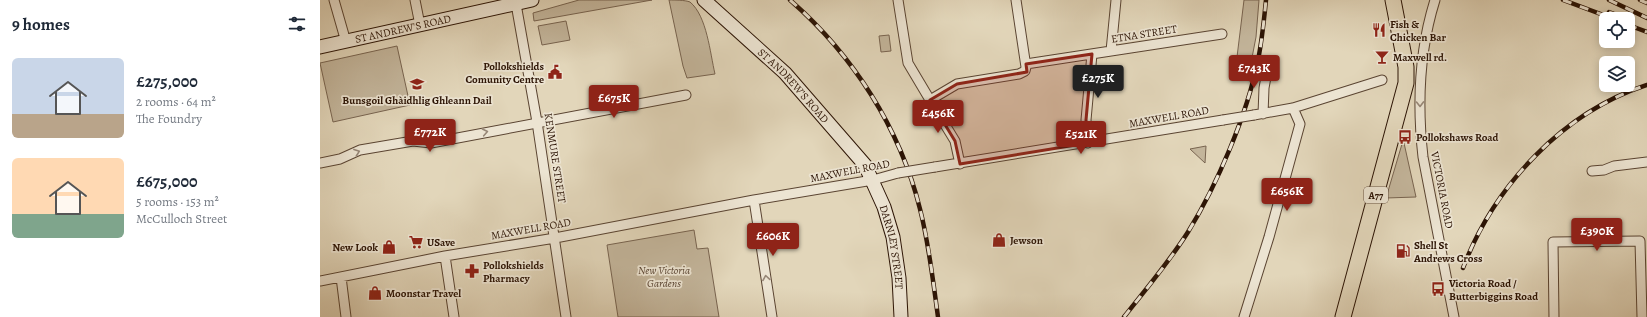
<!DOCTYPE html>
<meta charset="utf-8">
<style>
:root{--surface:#fff;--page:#f2f2f3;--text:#1f2937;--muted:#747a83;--accent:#8f2418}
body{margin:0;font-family:Alegreya,serif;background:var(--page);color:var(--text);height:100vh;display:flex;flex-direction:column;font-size:15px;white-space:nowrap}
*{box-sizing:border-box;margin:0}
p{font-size:13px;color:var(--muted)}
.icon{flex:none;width:22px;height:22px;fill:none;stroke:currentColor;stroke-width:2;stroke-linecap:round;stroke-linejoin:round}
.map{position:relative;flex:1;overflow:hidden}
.drawer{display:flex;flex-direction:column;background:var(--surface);width:320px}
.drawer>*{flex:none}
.buttons{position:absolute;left:1279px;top:12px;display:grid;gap:8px}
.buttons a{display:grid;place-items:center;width:36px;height:36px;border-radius:6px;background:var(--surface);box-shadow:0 2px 10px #0003;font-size:20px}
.price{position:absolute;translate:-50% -34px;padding:0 9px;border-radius:4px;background:var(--accent);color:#fff;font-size:13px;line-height:26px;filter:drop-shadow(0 1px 2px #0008)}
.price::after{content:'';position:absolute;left:50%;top:24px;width:12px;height:9px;margin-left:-6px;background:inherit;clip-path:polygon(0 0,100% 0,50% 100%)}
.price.selected{background:#222;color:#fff}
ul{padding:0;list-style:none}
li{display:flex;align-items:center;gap:12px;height:100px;padding:0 12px}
li span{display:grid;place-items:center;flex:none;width:112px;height:80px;border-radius:6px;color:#555}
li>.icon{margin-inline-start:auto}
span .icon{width:48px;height:48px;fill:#fffc;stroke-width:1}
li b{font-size:17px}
h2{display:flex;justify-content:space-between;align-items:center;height:48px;padding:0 12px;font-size:17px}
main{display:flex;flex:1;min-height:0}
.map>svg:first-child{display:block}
</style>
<main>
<section class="drawer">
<h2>9 homes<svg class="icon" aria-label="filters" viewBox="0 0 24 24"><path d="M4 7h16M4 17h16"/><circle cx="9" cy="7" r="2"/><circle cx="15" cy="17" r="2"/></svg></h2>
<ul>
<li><span style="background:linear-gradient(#c9d6e8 70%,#b9a48a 0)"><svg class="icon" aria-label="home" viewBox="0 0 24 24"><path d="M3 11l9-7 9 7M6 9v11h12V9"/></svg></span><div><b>£275,000</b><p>2 rooms · 64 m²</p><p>The Foundry</p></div></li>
<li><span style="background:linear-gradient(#ffd9b3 70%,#7fa58c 0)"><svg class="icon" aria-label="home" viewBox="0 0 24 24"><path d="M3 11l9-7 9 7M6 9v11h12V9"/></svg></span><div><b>£675,000</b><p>5 rooms · 153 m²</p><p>McCulloch Street</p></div></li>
</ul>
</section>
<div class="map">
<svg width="1327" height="317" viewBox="0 0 1327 317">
<rect width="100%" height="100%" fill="#e2d6ba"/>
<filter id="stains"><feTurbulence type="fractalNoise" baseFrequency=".005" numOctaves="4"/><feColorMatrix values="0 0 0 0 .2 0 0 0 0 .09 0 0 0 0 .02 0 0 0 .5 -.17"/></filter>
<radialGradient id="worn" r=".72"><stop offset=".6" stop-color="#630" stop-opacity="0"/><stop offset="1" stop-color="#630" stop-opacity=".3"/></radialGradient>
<path fill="#c3b59b" stroke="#786450" d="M259 0H332L214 21 213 13Z
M349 0C355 0 365 0 370 2 387 16 390 53 395 74L367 78 363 66Z
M924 0H939L936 37 930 68 917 57Z
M246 21 250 40 222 45 218 26Z
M569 35 571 51 561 52 559 36Z
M77 46 90 105 13 122 0 63Z
M1084 143 1096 197 1066 198 1082 144Z
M886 146 885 163 870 149Z
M374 230 377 249 388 248 399 317H298L287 245Z"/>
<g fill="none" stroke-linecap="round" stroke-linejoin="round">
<defs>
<path id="street" d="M14 0 26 42
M95 0 100 25
M578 0 588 63 610 100 637 84 699 74 705 71 706 67 696 0
M1115 0C1099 51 1097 104 1103 157L1134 317
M196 4 217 122 246 317
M791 51 796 0
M706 64 902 34
M610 100 635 141 640 164
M943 114 944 88 948 66
M934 115 973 108 1062 80
M768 143 766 120 772 54
M0 163 20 159 40 150 93 141 111 143 366 95
M615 167 903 120
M1272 171 1284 170 1294 166 1327 162
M434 200 452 317
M125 256 134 317
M21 277 26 317
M0 281 125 256 235 238 434 200 553 180 578 173
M924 317 949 237 980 124 973 108
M1234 317 1233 242 1320 241 1322 317"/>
<g id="secondary">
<path id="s1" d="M384 0 465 73 545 165 564 207 573 237 579 278 581 317"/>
<path id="s2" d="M0 47 212 0"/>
</g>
<path id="primary" d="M1023 317 1086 83V67L1073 0"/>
</defs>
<use href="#street" stroke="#5a4432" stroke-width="11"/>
<use href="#secondary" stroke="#2c1405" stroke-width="15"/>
<use href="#primary" stroke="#2c1405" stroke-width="17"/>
<use href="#street" stroke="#ece4d2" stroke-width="9"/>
<use href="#secondary" stroke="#ece4d2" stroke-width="13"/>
<use href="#primary" stroke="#e2d6ba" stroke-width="15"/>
<defs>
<path id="rail" d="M470 0C533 55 580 128 600 209 609 244 613 281 618 317
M1243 0 1294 19
M1289 0 1327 18
M1320 0 1327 3
M1289 12 1307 19
M1308 25 1327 32
M1143 268C1174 186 1243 112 1327 85
M804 317C826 289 849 262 868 232 897 185 927 115 938 60 942 41 944 20 946 0"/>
</defs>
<use href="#rail" stroke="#2c1405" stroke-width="4.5"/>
<use href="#rail" stroke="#ece4d2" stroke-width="3" stroke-dasharray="9" stroke-linecap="butt"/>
<defs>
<path id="street-bridge" d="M903 120 934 115
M578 173 615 167"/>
</defs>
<use href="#street-bridge" stroke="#5a4432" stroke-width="11" stroke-linecap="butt"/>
<use href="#street-bridge" stroke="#ece4d2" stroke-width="9"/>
</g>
<defs><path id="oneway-chevron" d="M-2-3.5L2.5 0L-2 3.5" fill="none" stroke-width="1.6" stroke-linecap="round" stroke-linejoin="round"/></defs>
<g stroke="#968676">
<use href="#oneway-chevron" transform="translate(1100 104) rotate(89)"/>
<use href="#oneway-chevron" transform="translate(165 132) rotate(-11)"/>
<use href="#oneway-chevron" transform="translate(37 152) rotate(-20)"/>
<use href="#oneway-chevron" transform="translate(446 278) rotate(-99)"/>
</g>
<path fill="#8f2418" fill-opacity="0.2" stroke="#8f2418" stroke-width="3" stroke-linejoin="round" d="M772 54 766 120 768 143 640 164 635 141 610 100 637 84 707 72 706 64Z"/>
<defs>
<symbol id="restaurant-bare" viewBox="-9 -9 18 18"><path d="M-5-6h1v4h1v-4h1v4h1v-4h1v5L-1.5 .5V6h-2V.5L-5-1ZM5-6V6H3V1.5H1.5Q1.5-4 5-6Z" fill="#8f2418" stroke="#ece4d2" stroke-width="2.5" paint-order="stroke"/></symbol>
<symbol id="bar-bare" viewBox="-9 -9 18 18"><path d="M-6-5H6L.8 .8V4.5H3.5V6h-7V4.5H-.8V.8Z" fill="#8f2418" stroke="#ece4d2" stroke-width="2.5" paint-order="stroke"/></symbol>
<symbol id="civic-bare" viewBox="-9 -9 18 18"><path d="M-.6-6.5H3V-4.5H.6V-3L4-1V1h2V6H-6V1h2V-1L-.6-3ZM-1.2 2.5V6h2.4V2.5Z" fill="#8f2418" stroke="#ece4d2" stroke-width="2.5" paint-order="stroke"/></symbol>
<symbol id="school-bare" viewBox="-9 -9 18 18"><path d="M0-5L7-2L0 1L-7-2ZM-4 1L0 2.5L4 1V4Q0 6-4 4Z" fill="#8f2418" stroke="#ece4d2" stroke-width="2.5" paint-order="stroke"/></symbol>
<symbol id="bus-bare" viewBox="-9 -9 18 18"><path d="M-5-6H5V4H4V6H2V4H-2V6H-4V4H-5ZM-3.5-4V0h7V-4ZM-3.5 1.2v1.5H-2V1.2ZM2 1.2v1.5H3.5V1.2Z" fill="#8f2418" stroke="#ece4d2" stroke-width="2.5" paint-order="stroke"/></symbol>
<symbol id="shop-bare" viewBox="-9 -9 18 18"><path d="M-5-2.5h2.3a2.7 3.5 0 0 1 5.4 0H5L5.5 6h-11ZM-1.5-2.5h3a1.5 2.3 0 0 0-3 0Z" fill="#8f2418" stroke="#ece4d2" stroke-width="2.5" paint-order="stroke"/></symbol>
<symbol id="supermarket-bare" viewBox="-9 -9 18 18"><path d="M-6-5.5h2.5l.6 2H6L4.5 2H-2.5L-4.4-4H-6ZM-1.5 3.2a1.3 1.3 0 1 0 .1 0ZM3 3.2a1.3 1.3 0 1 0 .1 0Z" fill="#8f2418" stroke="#ece4d2" stroke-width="2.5" paint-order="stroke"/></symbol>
<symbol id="fuel-bare" viewBox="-9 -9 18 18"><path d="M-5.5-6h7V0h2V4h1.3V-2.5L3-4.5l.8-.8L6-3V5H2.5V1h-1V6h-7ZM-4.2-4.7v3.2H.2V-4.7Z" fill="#8f2418" stroke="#ece4d2" stroke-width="2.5" paint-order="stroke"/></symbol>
<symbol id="pharmacy-bare" viewBox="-9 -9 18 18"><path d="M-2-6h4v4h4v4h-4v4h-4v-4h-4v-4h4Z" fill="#8f2418" stroke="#ece4d2" stroke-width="2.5" paint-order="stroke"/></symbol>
</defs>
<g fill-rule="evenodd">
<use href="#restaurant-bare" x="1049" y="20" width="20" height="20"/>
<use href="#bar-bare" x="1052" y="47" width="20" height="20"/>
<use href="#civic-bare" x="225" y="62" width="20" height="20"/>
<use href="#school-bare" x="87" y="74" width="20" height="20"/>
<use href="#bus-bare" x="1075" y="127" width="20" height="20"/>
<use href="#shop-bare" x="669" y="230" width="20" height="20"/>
<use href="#supermarket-bare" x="86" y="232" width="20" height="20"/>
<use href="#shop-bare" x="59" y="237" width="20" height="20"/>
<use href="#fuel-bare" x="1073" y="241" width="20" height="20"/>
<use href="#pharmacy-bare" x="142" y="261" width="20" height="20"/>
<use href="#bus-bare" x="1108" y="279" width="20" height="20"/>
<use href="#shop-bare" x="45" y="283" width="20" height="20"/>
</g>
<g text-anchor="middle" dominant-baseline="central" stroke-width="3.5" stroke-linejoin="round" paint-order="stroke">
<rect fill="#ece4d2" stroke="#665242" stroke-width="1" x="1044" y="187" width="24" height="16" rx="3"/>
<g font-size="10" font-weight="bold" fill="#2c1405">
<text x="1056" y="195">A77</text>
</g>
<g font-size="11" font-weight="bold" fill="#2c1405" stroke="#ece4d2" text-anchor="start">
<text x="1070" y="24">Fish &amp;<tspan x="1070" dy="13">Chicken Bar</tspan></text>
<text x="1073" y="57">Maxwell rd.</text>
<text x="224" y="66" text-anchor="end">Pollokshields<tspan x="224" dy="13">Comunity Centre</tspan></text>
<text x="97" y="100" text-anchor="middle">Bunsgoil Ghàidhlig Ghleann Dail</text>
<text x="1096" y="137">Pollokshaws Road</text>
<text x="690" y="240">Jewson</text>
<text x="107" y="242">USave</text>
<text x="1094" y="245">Shell St<tspan x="1094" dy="13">Andrews Cross</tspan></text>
<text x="58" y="247" text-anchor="end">New Look</text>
<text x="163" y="265">Pollokshields<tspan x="163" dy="13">Pharmacy</tspan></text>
<text x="1129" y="283">Victoria Road /<tspan x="1129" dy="13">Butterbiggins Road</tspan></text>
<text x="66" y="293">Moonstar Travel</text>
</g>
<g font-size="11" fill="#2c1405" stroke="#ece4d2">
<text stroke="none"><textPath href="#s2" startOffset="85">ST ANDREW'S ROAD</textPath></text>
<text transform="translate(824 34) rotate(-9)">ETNA STREET</text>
<text stroke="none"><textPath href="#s1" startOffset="124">ST ANDREW'S ROAD</textPath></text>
<text transform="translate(849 117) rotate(-10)">MAXWELL ROAD</text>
<text transform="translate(235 158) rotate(81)">KENMURE STREET</text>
<text transform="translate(530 171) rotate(-11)">MAXWELL ROAD</text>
<text transform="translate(1122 190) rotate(79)">VICTORIA ROAD</text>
<text transform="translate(211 229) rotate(-10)">MAXWELL ROAD</text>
<text stroke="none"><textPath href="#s1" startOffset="318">DARNLEY STREET</textPath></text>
</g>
<g font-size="11" font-style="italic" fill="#594432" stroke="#ece4d2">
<text x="344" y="270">New Victoria<tspan x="344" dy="13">Gardens</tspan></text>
</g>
</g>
<rect width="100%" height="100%" filter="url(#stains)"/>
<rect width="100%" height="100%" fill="url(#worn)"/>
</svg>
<div class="buttons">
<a><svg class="icon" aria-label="locate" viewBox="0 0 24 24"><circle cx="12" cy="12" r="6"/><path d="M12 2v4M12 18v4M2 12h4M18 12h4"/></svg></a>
<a><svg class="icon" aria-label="layers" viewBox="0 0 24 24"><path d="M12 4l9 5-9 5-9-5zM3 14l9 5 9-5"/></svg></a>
</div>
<b class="price" style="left:934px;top:89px">£743K</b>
<b class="price selected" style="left:778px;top:99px">£275K</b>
<b class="price" style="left:294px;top:119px">£675K</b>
<b class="price" style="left:618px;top:134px">£456K</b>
<b class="price" style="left:110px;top:153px">£772K</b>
<b class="price" style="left:761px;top:155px">£521K</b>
<b class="price" style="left:967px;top:212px">£656K</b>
<b class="price" style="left:1277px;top:252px">£390K</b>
<b class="price" style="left:453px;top:257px">£606K</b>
</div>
</main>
